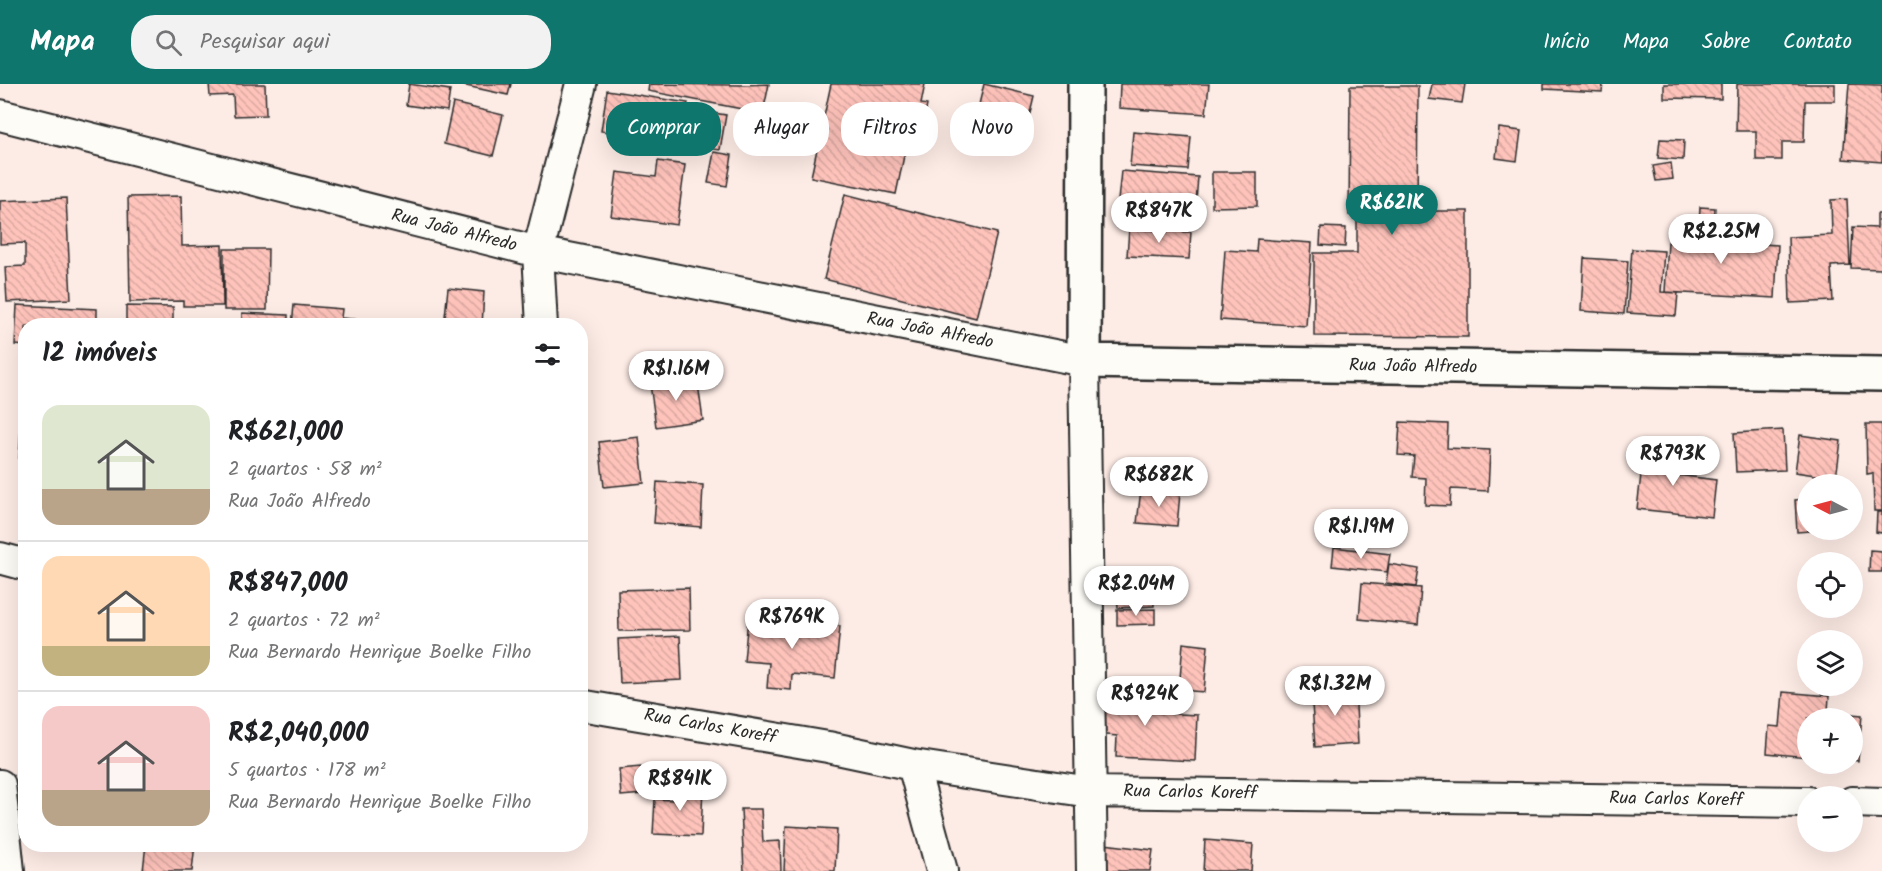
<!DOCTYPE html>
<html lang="pt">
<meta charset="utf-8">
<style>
:root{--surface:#fff;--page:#f2f2f2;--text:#202124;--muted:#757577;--line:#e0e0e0;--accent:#0f766e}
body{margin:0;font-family:Kalam,sans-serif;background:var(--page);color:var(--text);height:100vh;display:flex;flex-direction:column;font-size:22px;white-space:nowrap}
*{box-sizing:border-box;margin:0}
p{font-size:20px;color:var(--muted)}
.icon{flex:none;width:33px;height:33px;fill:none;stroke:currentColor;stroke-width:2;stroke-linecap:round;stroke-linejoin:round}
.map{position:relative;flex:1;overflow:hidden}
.panel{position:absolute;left:18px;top:234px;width:570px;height:534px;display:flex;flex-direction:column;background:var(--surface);border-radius:24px;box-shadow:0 6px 24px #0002}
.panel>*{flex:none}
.guide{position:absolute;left:606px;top:18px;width:570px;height:54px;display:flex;gap:12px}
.needle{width:39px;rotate:276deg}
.controls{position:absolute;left:1797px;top:390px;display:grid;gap:12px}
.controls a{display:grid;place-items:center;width:66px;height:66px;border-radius:50%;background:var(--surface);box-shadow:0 6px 24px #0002;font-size:30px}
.price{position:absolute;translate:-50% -51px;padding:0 14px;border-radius:21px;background:#fff;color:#222;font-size:20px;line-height:39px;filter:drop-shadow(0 2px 3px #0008)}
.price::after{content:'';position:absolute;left:50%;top:36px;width:18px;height:14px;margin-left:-9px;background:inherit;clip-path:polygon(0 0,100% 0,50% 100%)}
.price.on{background:var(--accent);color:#fff}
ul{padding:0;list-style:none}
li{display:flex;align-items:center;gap:18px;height:150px;padding:0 24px}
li+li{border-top:2px solid var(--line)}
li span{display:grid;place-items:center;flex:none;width:168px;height:120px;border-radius:18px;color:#555}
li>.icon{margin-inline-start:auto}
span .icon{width:72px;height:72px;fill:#fffc;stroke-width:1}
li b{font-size:26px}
h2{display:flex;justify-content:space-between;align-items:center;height:72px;padding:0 24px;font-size:26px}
.chip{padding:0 21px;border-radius:24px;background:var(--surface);box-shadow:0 6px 24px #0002;font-size:21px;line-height:54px}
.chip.on{background:var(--accent);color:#fff}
header{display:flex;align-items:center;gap:36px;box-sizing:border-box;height:84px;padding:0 30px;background:var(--accent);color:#fff}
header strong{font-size:28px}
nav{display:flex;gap:33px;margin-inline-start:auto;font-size:21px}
.search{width:420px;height:54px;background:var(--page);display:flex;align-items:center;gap:15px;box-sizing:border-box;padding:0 21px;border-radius:24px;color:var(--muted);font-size:22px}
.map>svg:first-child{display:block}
</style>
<header>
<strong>Mapa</strong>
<div class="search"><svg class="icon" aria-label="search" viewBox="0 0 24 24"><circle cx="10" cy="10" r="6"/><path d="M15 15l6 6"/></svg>Pesquisar aqui</div>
<nav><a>Início</a><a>Mapa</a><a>Sobre</a><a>Contato</a></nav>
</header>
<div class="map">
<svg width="1882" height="787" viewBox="0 0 1882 787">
<defs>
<pattern id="building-back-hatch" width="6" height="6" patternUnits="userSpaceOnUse" patternTransform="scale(1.5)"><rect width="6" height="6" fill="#fec3bb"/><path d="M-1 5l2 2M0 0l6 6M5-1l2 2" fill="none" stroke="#daa8a1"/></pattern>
</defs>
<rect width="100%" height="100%" fill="#fdebe5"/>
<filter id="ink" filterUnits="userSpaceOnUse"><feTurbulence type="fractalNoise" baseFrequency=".0167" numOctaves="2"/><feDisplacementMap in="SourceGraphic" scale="12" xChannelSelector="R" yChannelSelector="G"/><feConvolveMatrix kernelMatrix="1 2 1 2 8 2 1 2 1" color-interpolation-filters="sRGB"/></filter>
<g filter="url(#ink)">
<path fill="url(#building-back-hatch)" stroke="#2b2b2b" stroke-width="1.5" d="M209 0H265L266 31 234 32 233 11 210 12Z
M409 0 450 6 447 27 406 21Z
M457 0H511L508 11Z
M649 0 744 1 769 0 763 29 648 7Z
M831 0H925L921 20 927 21 921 51 909 48 896 110 811 93Z
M984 0 1034 12 1021 65 971 53Z
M1120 0H1209L1206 30 1119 24Z
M1432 0H1465L1462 19 1429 15Z
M1544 0H1603L1602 8 1544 5Z
M1664 0H1721V15L1664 14Z
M1737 0H1835V17H1805L1804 58H1782V76H1756V47H1736Z
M1849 0 1882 1V78L1843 75Z
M1350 2H1418L1417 127H1468V253L1314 252V169H1357V131H1349Z
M607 6 688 19 686 25 726 31 720 66 601 47Z
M453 19 503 31 493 72 444 60Z
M1499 44 1521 47 1517 77 1496 74Z
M1133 48 1191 53 1188 86 1130 82Z
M1660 55 1684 56 1683 76 1658 74Z
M714 68 732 71 727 102 708 99Z
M658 77 685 81 677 141 611 132 617 88 656 93Z
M1671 79 1673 95 1656 97 1653 82Z
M1121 87 1198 93 1194 143 1116 136Z
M1212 88H1257V122L1212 123Z
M845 110 997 149 976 234 824 195Z
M181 112 182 162 222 161 223 222H183V217L130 218 128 113Z
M66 114 71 215 7 218 5 183 25 182V159L0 160V117Z
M1847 115 1850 181 1831 182 1833 217 1790 219 1788 153 1832 151 1831 116Z
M1700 123 1715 124 1713 157 1778 161 1775 214 1665 208 1668 158 1698 160Z
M1877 130H1882V185L1851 184 1853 143 1877 144Z
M1321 143 1346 144 1345 163 1320 161Z
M1129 145 1191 148 1189 175 1127 172Z
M1257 155 1312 159 1306 242 1220 236 1225 166 1256 168Z
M224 165H268L267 226H224Z
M1632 165 1664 167 1661 208 1678 209 1676 232 1627 229Z
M1584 174 1628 177 1624 230 1581 227Z
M448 204 484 208 482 242H444Z
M17 221 97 225V242H26V262L15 261Z
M294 221 342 225 341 234 364 236 363 242H292Z
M126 222 173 223V242H126Z
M242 229 288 231V242H242Z
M697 293 703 336 656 343 650 300Z
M1400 338 1448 340 1447 364 1490 366 1488 407 1451 405 1450 422 1425 421 1426 394 1412 393 1414 372 1398 371Z
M1866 340H1882V427H1874L1873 389 1867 390Z
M21 343 26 344V375H19Z
M1783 346 1785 386 1736 388 1734 349Z
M1800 351 1841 357 1836 394 1795 388Z
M639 353 644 399 604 403 599 358Z
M1644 365 1680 370 1678 391 1716 396 1712 433 1637 425Z
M657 398 703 401 701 443 654 439Z
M1141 405 1180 409 1177 442 1137 439Z
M1808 415V446H1823L1797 448 1795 416Z
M1877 428H1882V449L1876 448Z
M1334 463 1390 470 1387 488 1332 482Z
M1870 466 1882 467V488H1869Z
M1389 480 1419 485 1416 503 1386 499Z
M1152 490 1154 522 1118 524 1116 493Z
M1362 499 1421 504 1418 541 1359 535Z
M689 504 690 546 619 547 618 506Z
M1155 525V540L1117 541V526Z
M748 534 840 542 835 594 792 590 791 606 767 604 769 579 744 577Z
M680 552 682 596 620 599 618 555Z
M1183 559 1208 562 1204 608 1179 606Z
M1099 603 1146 606 1144 628 1197 631 1195 677 1116 673 1117 652 1097 650Z
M1355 603 1358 660 1315 663 1311 606Z
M1783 608 1829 612 1828 628 1862 631 1858 677 1852 676V634H1808V673L1767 669 1769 642 1780 643Z
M641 683 643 710 621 712 619 685Z
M675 700 703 701 701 752 653 750 655 715 674 716Z
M741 725H761L763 758 780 757 781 787H744Z
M786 742 837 745 835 787H784Z
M1205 756 1253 760 1251 787H1203Z
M146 760H195L192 787H143Z
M1104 760 1153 766 1150 787H1101Z"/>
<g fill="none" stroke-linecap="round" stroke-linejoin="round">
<defs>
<path id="street" d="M0 31 538 168 1084 277 1092 787
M542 242 538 168 581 0
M0 474 26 481
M580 621 828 663 913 681 1090 708 1808 718
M913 681 942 787
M0 701 9 787
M1852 718 1882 719"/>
<path id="secondary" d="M1085 0 1084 277 1882 290"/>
</defs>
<use href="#street" stroke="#2b2b2b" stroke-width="34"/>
<use href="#secondary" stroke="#2b2b2b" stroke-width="38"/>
<use href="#street" stroke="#fdfcf7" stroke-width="30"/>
<use href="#secondary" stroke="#fdfcf7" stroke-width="33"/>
</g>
</g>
<g text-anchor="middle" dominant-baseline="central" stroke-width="4.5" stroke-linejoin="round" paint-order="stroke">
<g font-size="18" fill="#2b2b2b" stroke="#fdfcf7">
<text transform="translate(454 147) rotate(14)">Rua João Alfredo</text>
<text transform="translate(930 247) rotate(11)">Rua João Alfredo</text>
<text transform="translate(1413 283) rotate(1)">Rua João Alfredo</text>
<text transform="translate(710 643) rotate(10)">Rua Carlos Koreff</text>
<text transform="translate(1190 709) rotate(1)">Rua Carlos Koreff</text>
<text transform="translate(1676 716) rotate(1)">Rua Carlos Koreff</text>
</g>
</g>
</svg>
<div class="controls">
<a><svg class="needle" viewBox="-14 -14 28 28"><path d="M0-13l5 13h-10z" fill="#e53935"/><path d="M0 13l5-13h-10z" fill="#757577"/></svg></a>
<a><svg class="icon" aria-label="locate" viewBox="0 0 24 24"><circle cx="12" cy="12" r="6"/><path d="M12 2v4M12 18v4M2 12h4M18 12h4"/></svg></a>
<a><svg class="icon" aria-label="layers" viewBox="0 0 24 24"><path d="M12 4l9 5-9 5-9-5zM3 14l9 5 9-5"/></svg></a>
<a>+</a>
<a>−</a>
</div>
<b class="price on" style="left:1392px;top:152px">R$621K</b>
<b class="price" style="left:1159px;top:160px">R$847K</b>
<b class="price" style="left:1721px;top:181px">R$2.25M</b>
<b class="price" style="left:676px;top:318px">R$1.16M</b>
<b class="price" style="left:1673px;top:403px">R$793K</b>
<b class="price" style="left:1159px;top:424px">R$682K</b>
<b class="price" style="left:1361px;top:476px">R$1.19M</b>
<b class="price" style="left:1136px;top:533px">R$2.04M</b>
<b class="price" style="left:792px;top:566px">R$769K</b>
<b class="price" style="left:1335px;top:633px">R$1.32M</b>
<b class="price" style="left:1145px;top:643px">R$924K</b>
<b class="price" style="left:680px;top:728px">R$841K</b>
<div class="guide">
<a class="chip on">Comprar</a>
<a class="chip">Alugar</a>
<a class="chip">Filtros</a>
<a class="chip">Novo</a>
</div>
<section class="panel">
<h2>12 imóveis<svg class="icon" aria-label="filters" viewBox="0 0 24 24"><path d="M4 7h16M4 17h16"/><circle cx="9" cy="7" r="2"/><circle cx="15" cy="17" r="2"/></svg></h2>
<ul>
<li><span style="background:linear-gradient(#dfe7d0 70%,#b9a48a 0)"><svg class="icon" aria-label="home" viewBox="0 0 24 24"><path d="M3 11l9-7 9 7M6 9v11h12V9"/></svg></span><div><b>R$621,000</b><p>2 quartos · 58 m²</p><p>Rua João Alfredo</p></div></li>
<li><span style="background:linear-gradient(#ffd9b3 75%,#c2b280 0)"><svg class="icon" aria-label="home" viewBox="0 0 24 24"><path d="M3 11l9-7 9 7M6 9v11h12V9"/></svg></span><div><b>R$847,000</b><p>2 quartos · 72 m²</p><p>Rua Bernardo Henrique Boelke Filho</p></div></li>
<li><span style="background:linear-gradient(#f6c9c9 70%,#b9a48a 0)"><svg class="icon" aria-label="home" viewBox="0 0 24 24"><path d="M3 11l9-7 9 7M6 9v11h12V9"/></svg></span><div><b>R$2,040,000</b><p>5 quartos · 178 m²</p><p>Rua Bernardo Henrique Boelke Filho</p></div></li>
</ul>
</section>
</div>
